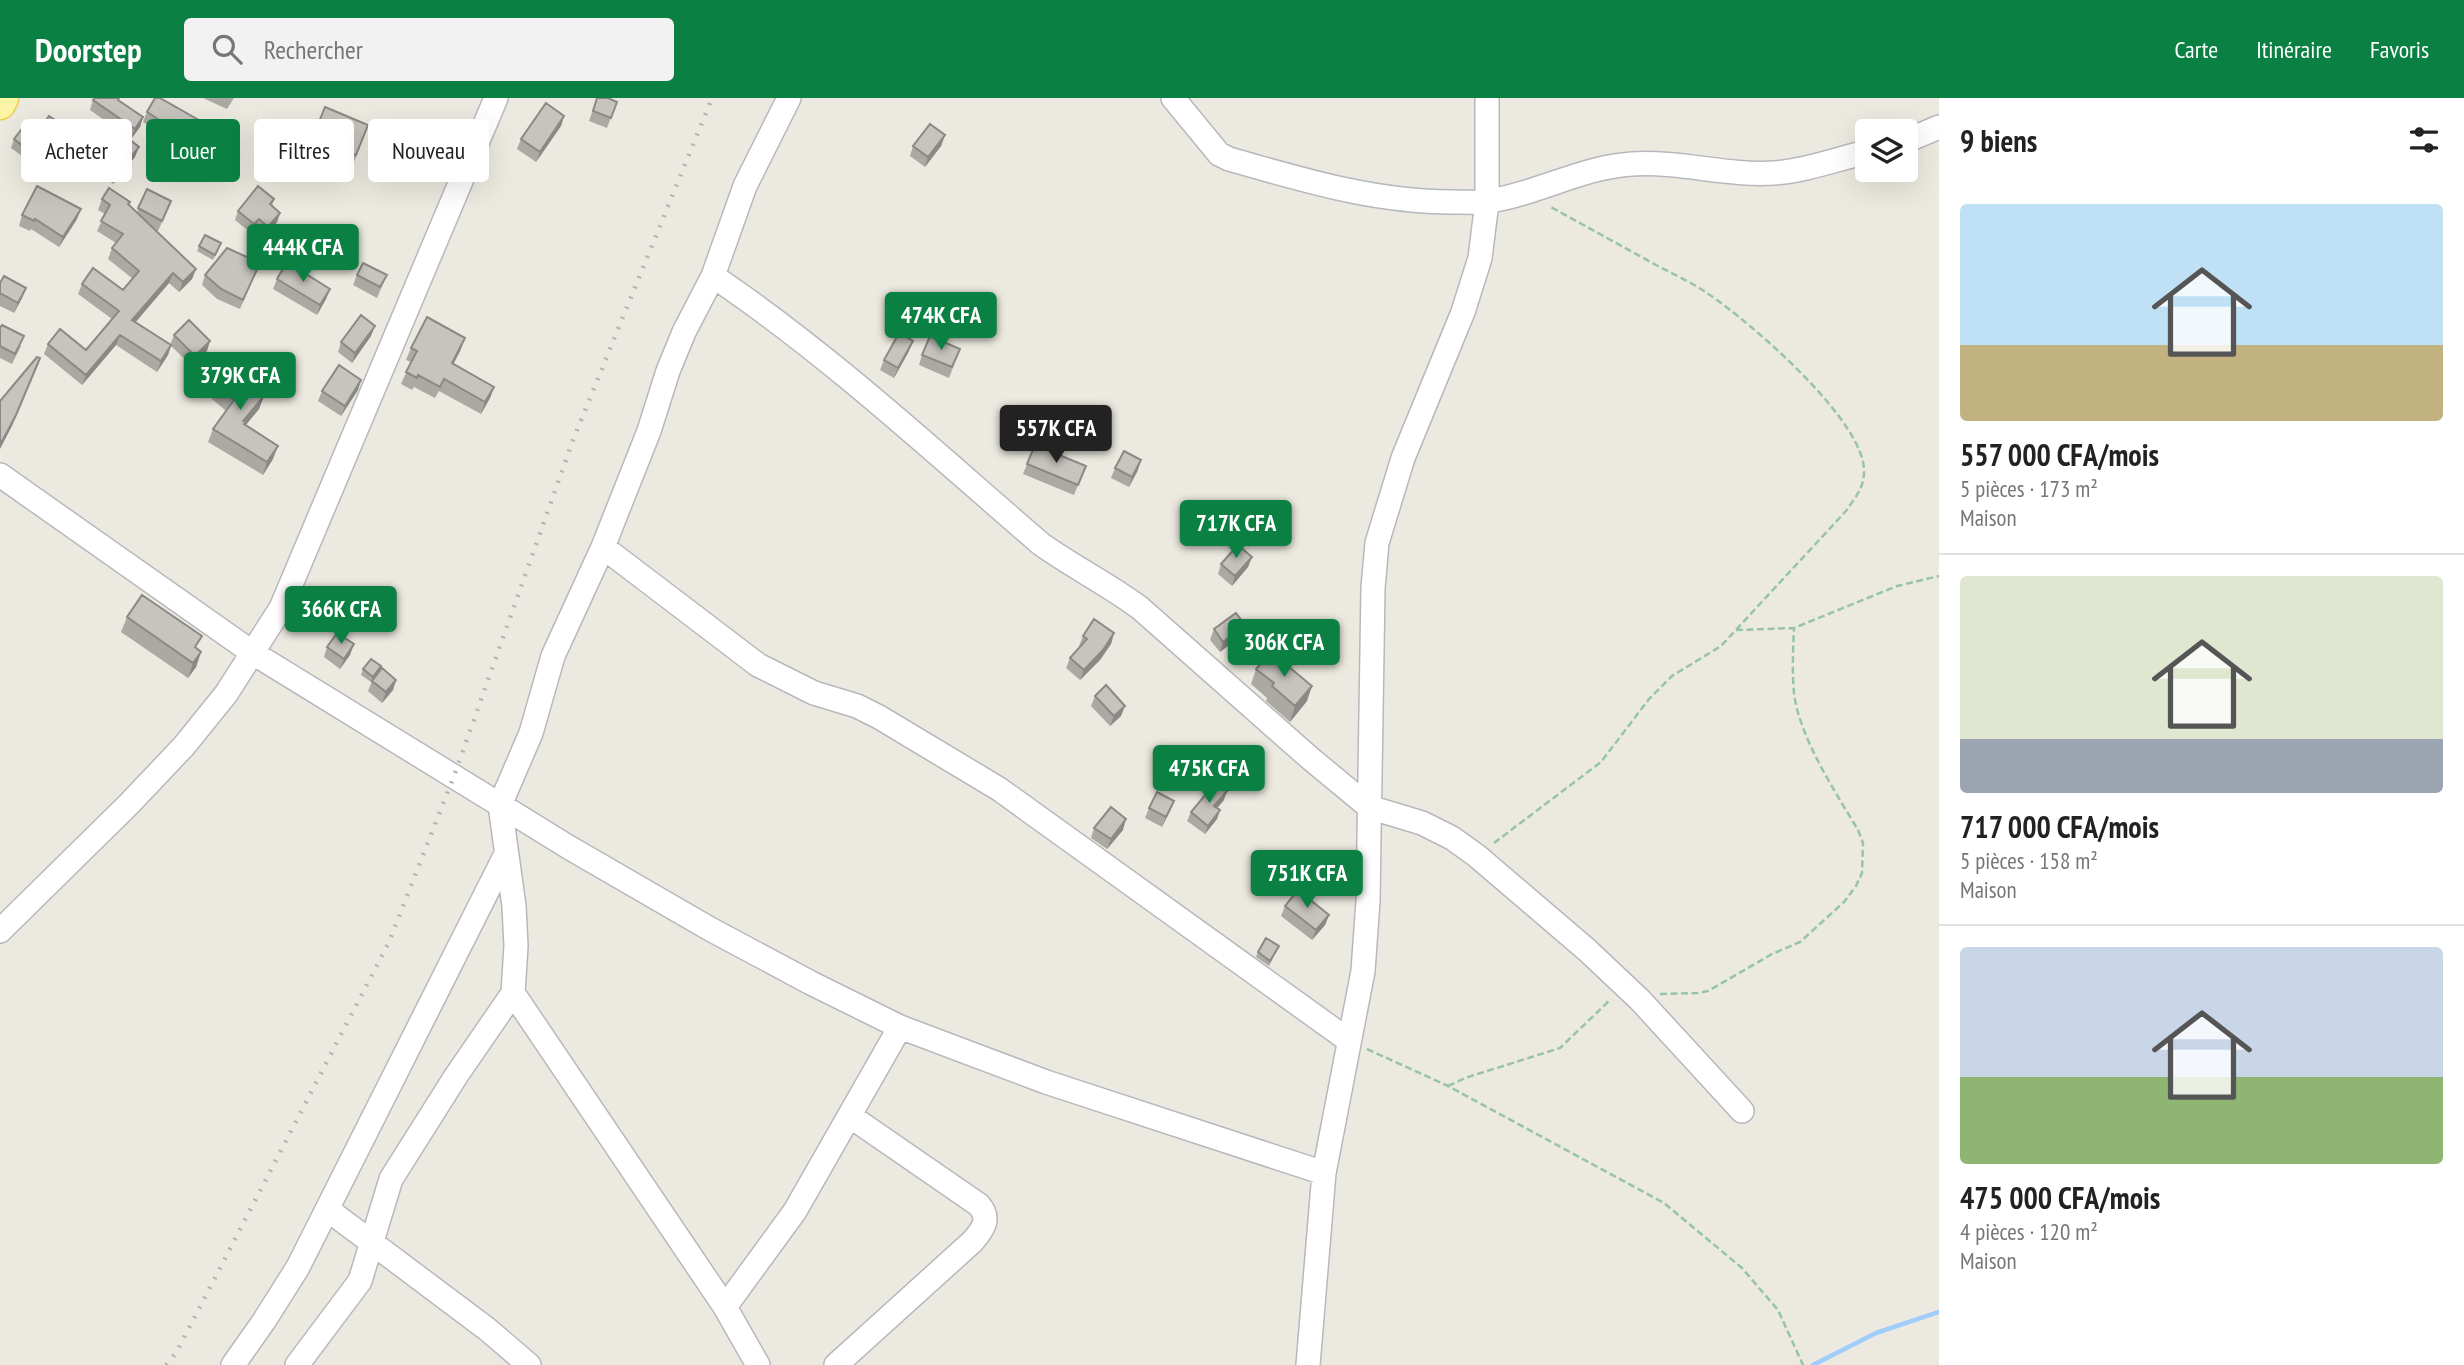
<!DOCTYPE html>
<html lang="fr">
<meta charset="utf-8">
<style>
:root{--surface:#fff;--page:#f2f2f2;--text:#222;--muted:#767676;--line:#e0e0e0;--accent:#0b8043}
body{margin:0;font-family:"PT Sans Narrow",sans-serif;background:var(--page);color:var(--text);height:100vh;display:flex;flex-direction:column;font-size:26px;white-space:nowrap}
*{box-sizing:border-box;margin:0}
p{font-size:23px;color:var(--muted)}
.icon{flex:none;width:38px;height:38px;fill:none;stroke:currentColor;stroke-width:2;stroke-linecap:round;stroke-linejoin:round}
.map{position:relative;flex:1;overflow:hidden}
.side{display:flex;flex-direction:column;background:var(--surface);width:525px}
.side>*{flex:none}
.hud{position:absolute;left:21px;top:21px;width:665px;height:63px;display:flex;gap:14px}
.fabs{position:absolute;left:1855px;top:21px;display:grid;gap:14px}
.fabs a{display:grid;place-items:center;width:63px;height:63px;border-radius:7px;background:var(--surface);box-shadow:0 7px 28px #0002;font-size:35px}
.price{position:absolute;translate:-50% -60px;padding:0 16px;border-radius:7px;background:var(--accent);color:#fff;font-size:23px;line-height:46px;filter:drop-shadow(0 2px 4px #0008)}
.price::after{content:'';position:absolute;left:50%;top:42px;width:21px;height:16px;margin-left:-10px;background:inherit;clip-path:polygon(0 0,100% 0,50% 100%)}
.price.active{background:#222;color:#fff}
ul{padding:0;list-style:none}
li{display:grid;align-content:center;gap:14px;height:371px;padding:0 21px}
li+li{border-top:2px solid var(--line)}
li span{display:grid;place-items:center;height:217px;border-radius:7px;color:#555}
li>.icon{margin-inline-start:auto}
span .icon{width:126px;height:126px;fill:#fffc;stroke-width:1}
li b{font-size:30px}
h2{display:flex;justify-content:space-between;align-items:center;height:84px;padding:0 21px;font-size:30px}
.pill{padding:0 24px;border-radius:7px;background:var(--surface);box-shadow:0 7px 28px #0002;font-size:24px;line-height:63px}
.pill.active{background:var(--accent);color:#fff}
header{display:flex;align-items:center;gap:42px;box-sizing:border-box;height:98px;padding:0 35px;background:var(--accent);color:#fff}
header strong{font-size:33px}
nav{display:flex;gap:38px;margin-inline-start:auto;font-size:24px}
.search{width:490px;height:63px;background:var(--page);display:flex;align-items:center;gap:18px;box-sizing:border-box;padding:0 24px;border-radius:7px;color:var(--muted);font-size:26px}
main{display:flex;flex:1;min-height:0}
.map>svg:first-child{display:block}
</style>
<header>
<strong>Doorstep</strong>
<div class="search"><svg class="icon" aria-label="search" viewBox="0 0 24 24"><circle cx="10" cy="10" r="6"/><path d="M15 15l6 6"/></svg>Rechercher</div>
<nav><a>Carte</a><a>Itinéraire</a><a>Favoris</a></nav>
</header>
<main>
<div class="map">
<svg width="1939" height="1267" viewBox="0 0 1939 1267">
<rect width="100%" height="100%" fill="#eceae0"/>
<g fill="none" stroke-linecap="round" stroke-linejoin="round">
<path stroke="#a0cdfc" stroke-width="4.5" d="M1813 1267 1876 1235 1939 1214"/>
<defs>
<path id="minor" d="M1173 0 1219 56 1229 61C1303 82 1374 104 1452 104 1464 104 1477 105 1489 103 1537 96 1582 69 1632 66 1680 63 1727 78 1774 75 1805 73 1837 61 1867 54
M1906 43 1939 29
M713 178C830 257 934 354 1041 446 1073 469 1108 486 1140 510L1311 661 1369 709 1422 725 1452 740 1477 758 1587 852 1640 902 1742 1013
M0 377 253 555 570 750 710 831 811 885 900 929 1046 984 1324 1075
M603 449 758 567 814 595 857 608 879 619 999 691 1348 942
M0 833 129 706 184 648 226 596 281 510 496 0
M513 895 725 1209 758 1267
M327 1111 487 1231 529 1267
M725 1209 795 1113 900 929
M233 1267 264 1223 298 1169 506 756
M297 1267 360 1183 391 1081 456 978 513 895 516 848 514 808 500 707 531 635 553 558 603 449 649 333 668 273 684 234 713 178 745 88 789 0
M836 1267 973 1143C983 1131 991 1121 979 1107L850 1018
M1308 1267 1324 1075 1363 873 1368 803 1373 490 1377 445 1403 360 1463 214 1480 160 1487 104V0"/>
<path id="major" d="M0 6 3 0"/>
</defs>
<use href="#minor" stroke="#b6b8bd" stroke-width="26"/>
<use href="#major" stroke="#edcf58" stroke-width="33"/>
<path stroke="#97c4a7" stroke-width="2.5" stroke-dasharray="7 3.5" stroke-linecap="butt" d="M1736 532 1794 530 1897 488 1939 478
M1494 745 1601 664 1649 601 1672 578 1721 548 1846 413C1854 401 1864 390 1864 375 1867 324 1749 223 1707 195 1691 184 1673 176 1656 167 1620 147 1585 128 1549 108
M1660 896 1698 895 1708 893 1772 856 1800 844 1844 804 1856 788 1862 775 1863 745 1858 732C1836 695 1799 639 1794 595 1792 574 1793 552 1794 530
M1367 951 1448 988 1664 1105 1742 1170 1778 1212 1803 1267
M1448 988 1465 980 1560 950 1611 901"/>
<use href="#minor" stroke="#fff" stroke-width="23"/>
<use href="#major" stroke="#fdf5a5" stroke-width="30"/>
<path stroke="#b2b3b3" stroke-width="4.5" stroke-dasharray="2 9" stroke-linecap="butt" d="M166 1267 176 1255 389 844 454 678 573 342 712 0"/>
</g>
<path fill="#aba9a3" d="M203 0H234L227 11Z
M597 0 617 4 607 30 589 23Z
M93 2 121 4 143 19 140 29 131 41 90 12Z
M325 9 368 27 351 72 308 54Z
M147 14 200 35 197 40 208 61 198 74 165 52 169 40 143 24Z
M564 18 561 28 536 64 517 51 521 41Z
M57 34 34 71 23 64 25 60 11 50 14 41Z
M945 37 941 48 925 69 910 58 913 48Z
M135 59 113 86 103 78 107 68Z
M102 101 130 104 129 107 137 115 138 110 167 113 158 133 153 130 196 171 192 181 179 194 169 185 135 224 170 247 174 237 207 253 192 268 171 248 168 257 157 274 116 247 82 287 44 256 48 246 86 252 112 221 78 196 82 186 123 192 133 181 108 161 112 150 116 145 97 133 105 116 98 112Z
M274 101 272 108 280 115 277 124 265 138 255 130 251 135 235 122 238 113Z
M22 117 77 121 59 149 31 131 30 133 19 128Z
M221 145 213 162 197 153 199 148Z
M260 165 240 211 217 201 202 187 205 177Z
M357 177H387L377 200 353 187Z
M277 181 330 191 326 201 317 217 273 191Z
M0 185 26 190 22 200 14 215 0 208Z
M0 230 21 248 12 266 0 260Z
M371 238 352 265 338 254 341 244Z
M411 250 461 251 453 266 494 289 490 300 481 316 439 293 435 300 414 289 412 292 401 286 411 264 406 262Z
M960 251 949 280 919 267 922 257Z
M909 253 894 280 880 272 884 262Z
M207 280 264 298 259 311 246 327 273 361 263 377 208 344 213 331 226 313 203 293Z
M361 282 358 292 341 318 318 303 322 293Z
M1035 347 1086 368 1074 397 1023 376Z
M1115 370 1138 372 1129 389 1111 380Z
M1252 459 1248 469 1232 488 1218 476 1221 466Z
M127 519 201 554 196 569 188 580 121 534Z
M1245 527 1242 537 1220 554 1210 542 1214 531Z
M1114 535 1111 546 1100 562 1080 582 1066 570 1070 560 1080 548H1079L1083 538Z
M327 549 350 557 340 571 324 559Z
M363 571 379 573 396 582 393 592 382 605 368 593 372 583 371 584 361 577Z
M1256 571 1307 603 1290 624 1266 603 1267 600 1251 586Z
M1095 598 1121 618 1110 628 1091 608Z
M1224 702 1217 710 1220 712 1217 721 1205 736 1187 723 1191 714Z
M1174 703 1170 713 1162 729 1145 720 1149 710Z
M1094 730 1123 732 1107 751 1091 740Z
M1285 808 1329 817 1325 827 1312 842 1281 818Z
M1279 848 1269 868 1256 859 1258 854Z"/>
<path fill="#8b8985" d="M564 18 561 28 536 64 540 54Z
M143 19 140 29 131 41 135 31Z
M60 25 57 34 34 71 37 63Z
M204 25 200 35 191 48 195 38Z
M945 37 941 48 925 69 928 59Z
M139 49 135 59 113 86 117 76Z
M211 51 208 61 198 74 201 64Z
M81 111 77 121 59 149 63 139Z
M280 115 277 124 265 138 268 129Z
M259 121 255 130 251 135 254 126Z
M196 171 192 181 179 194 183 184Z
M173 175 169 185 129 232 132 222Z
M26 190 22 200 14 215 18 205Z
M330 191 326 201 317 217 320 207Z
M375 228 371 238 352 265 355 255Z
M120 237 116 247 82 287 86 277Z
M465 240 461 251 448 277 452 265Z
M210 243 207 253 192 268 195 258Z
M913 243 909 253 894 280 898 270Z
M171 247 168 257 157 274 161 263Z
M40 260 12 328 0 351V348L16 317Z
M361 282 358 292 341 318 345 308Z
M494 289 490 300 481 316 485 304Z
M264 298 259 311 244 329 243 323Z
M278 348 273 361 263 377 267 364Z
M1141 362 1138 372 1129 389 1132 379Z
M1252 459 1248 469 1232 488 1235 478Z
M1245 527 1242 537 1220 554 1223 544Z
M1114 535 1111 546 1100 562 1080 582 1084 572Z
M354 546 350 557 340 571 344 561Z
M201 554 196 569 188 580 193 565Z
M396 582 393 592 382 605 386 594Z
M1312 588 1307 603 1290 624 1295 608Z
M1125 608 1121 618 1110 628 1114 618Z
M1227 693 1224 702 1211 717 1214 708Z
M1174 703 1170 713 1162 729 1166 719Z
M1220 712 1217 721 1205 736 1208 728Z
M1126 721 1123 732 1107 751 1111 741Z
M1329 817 1325 827 1312 842 1316 832Z"/>
<path fill="#c7c4be" stroke="#8b8985" stroke-width="2" d="M95 0H119L118 2 143 19 135 31 93 2Z
M155 0H160L204 25 195 38 211 51 201 64 168 42 175 32 147 14Z
M597 0H608L617 4 611 20 593 13Z
M546 5 564 18 540 54 521 41Z
M325 9 368 27 356 57 313 39Z
M49 18 60 25 37 63 26 55 28 52 14 41 24 28 37 37Z
M930 26 945 37 928 59 913 48Z
M129 41 139 49 117 76 107 68Z
M37 88 81 111 63 139 35 121 34 123 22 117Z
M258 88 274 101 270 106 280 115 268 129 259 121 254 126 238 113Z
M109 90 130 104 128 106 196 171 183 184 173 175 132 222 171 247 161 263 120 237 86 277 48 246 60 231 86 252 119 213 82 186 93 170 123 192 139 173 112 150 123 136 101 123 110 107 102 101Z
M147 91 171 103 162 123 138 110Z
M205 137 221 145 215 157 199 148Z
M227 150 260 165 243 202 221 191 205 177Z
M287 164 330 191 320 207 277 181Z
M363 165 387 177 380 189 357 177Z
M4 178 26 190 18 205 0 195V185Z
M361 217 375 228 355 255 341 244Z
M427 219 465 240 452 265 494 289 485 304 444 281 440 289 418 277 417 280 406 274 417 253 411 250Z
M189 222 210 243 195 258 174 237Z
M2 227 24 238 15 256 0 248V230Z
M899 235 913 243 898 270 884 262Z
M930 238 960 251 952 269 922 257Z
M37 259 40 260 16 317 0 347V303Z
M222 263 264 298 243 323 246 324 244 326 278 348 267 364 213 331 234 302 207 280Z
M339 267 361 282 345 308 322 293Z
M1035 347 1086 368 1078 387 1027 366Z
M1124 353 1141 362 1132 379 1115 370Z
M1238 447 1252 459 1235 478 1221 466Z
M142 497 202 538 195 549 201 554 193 565 127 519Z
M1236 515 1245 527 1223 544 1214 531Z
M1094 521 1114 535 1103 552 1084 572 1070 560 1087 541 1083 538Z
M337 535 354 546 344 561 327 549Z
M1271 554 1312 588 1295 608 1272 588 1274 585 1256 571Z
M371 561 381 568 373 579 363 571Z
M382 570 396 582 386 594 372 583Z
M1106 587 1125 608 1114 618 1095 598Z
M1216 684 1227 693 1214 708 1220 712 1208 728 1191 714Z
M1157 694 1174 703 1166 719 1149 710Z
M1111 709 1126 721 1111 741 1094 730Z
M1298 792 1329 817 1316 832 1285 808Z
M1266 840 1279 848 1270 863 1258 854Z"/>
</svg>
<div class="fabs">
<a><svg class="icon" aria-label="layers" viewBox="0 0 24 24"><path d="M12 4l9 5-9 5-9-5zM3 14l9 5 9-5"/></svg></a>
</div>
<b class="price" style="left:303px;top:186px">444K CFA</b>
<b class="price" style="left:941px;top:254px">474K CFA</b>
<b class="price" style="left:240px;top:314px">379K CFA</b>
<b class="price active" style="left:1056px;top:367px">557K CFA</b>
<b class="price" style="left:1236px;top:462px">717K CFA</b>
<b class="price" style="left:341px;top:548px">366K CFA</b>
<b class="price" style="left:1284px;top:581px">306K CFA</b>
<b class="price" style="left:1209px;top:707px">475K CFA</b>
<b class="price" style="left:1307px;top:812px">751K CFA</b>
<div class="hud">
<a class="pill">Acheter</a>
<a class="pill active">Louer</a>
<a class="pill">Filtres</a>
<a class="pill">Nouveau</a>
</div>
</div>
<section class="side">
<h2>9 biens<svg class="icon" aria-label="filters" viewBox="0 0 24 24"><path d="M4 7h16M4 17h16"/><circle cx="9" cy="7" r="2"/><circle cx="15" cy="17" r="2"/></svg></h2>
<ul>
<li><span style="background:linear-gradient(#bfe0f5 65%,#c2b280 0)"><svg class="icon" aria-label="home" viewBox="0 0 24 24"><path d="M3 11l9-7 9 7M6 9v11h12V9"/></svg></span><div><b>557 000 CFA/mois</b><p>5 pièces · 173 m²</p><p>Maison</p></div></li>
<li><span style="background:linear-gradient(#dfe7d0 75%,#9aa5b1 0)"><svg class="icon" aria-label="home" viewBox="0 0 24 24"><path d="M3 11l9-7 9 7M6 9v11h12V9"/></svg></span><div><b>717 000 CFA/mois</b><p>5 pièces · 158 m²</p><p>Maison</p></div></li>
<li><span style="background:linear-gradient(#c9d6e8 60%,#8fb573 0)"><svg class="icon" aria-label="home" viewBox="0 0 24 24"><path d="M3 11l9-7 9 7M6 9v11h12V9"/></svg></span><div><b>475 000 CFA/mois</b><p>4 pièces · 120 m²</p><p>Maison</p></div></li>
</ul>
</section>
</main>
